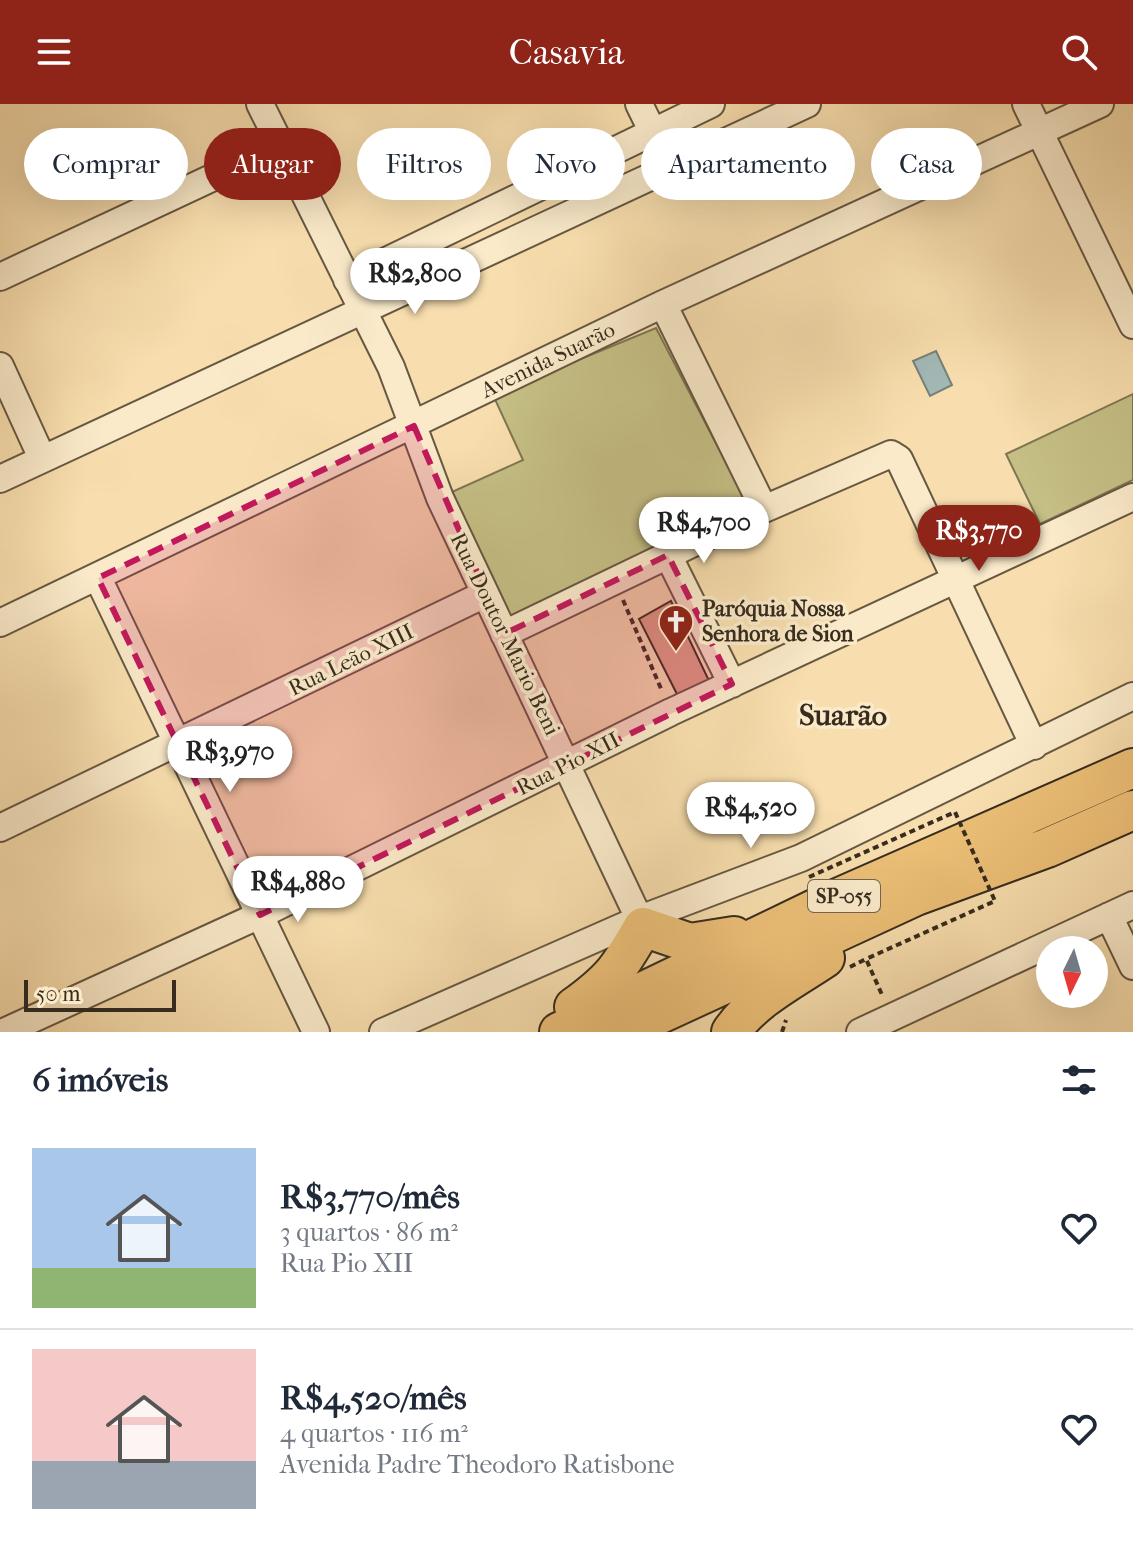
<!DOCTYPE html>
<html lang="pt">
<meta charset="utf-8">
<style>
:root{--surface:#fff;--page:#f2f2f3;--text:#1f2937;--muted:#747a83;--line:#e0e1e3;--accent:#8f2418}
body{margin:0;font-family:"IM FELL French Canon",serif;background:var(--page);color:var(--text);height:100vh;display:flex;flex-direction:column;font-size:30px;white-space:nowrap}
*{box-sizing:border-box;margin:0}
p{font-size:26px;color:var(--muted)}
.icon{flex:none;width:44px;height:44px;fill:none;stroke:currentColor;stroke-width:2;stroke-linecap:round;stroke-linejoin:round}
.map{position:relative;height:928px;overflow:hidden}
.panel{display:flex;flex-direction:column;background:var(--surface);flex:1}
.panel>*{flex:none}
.guide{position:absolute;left:24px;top:24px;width:1086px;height:72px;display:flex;gap:16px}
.needle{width:52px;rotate:185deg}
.fabs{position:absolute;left:1036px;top:832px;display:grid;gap:16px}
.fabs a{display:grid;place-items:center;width:72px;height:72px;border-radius:50%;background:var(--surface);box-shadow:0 8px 32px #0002;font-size:40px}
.scale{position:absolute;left:24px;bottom:20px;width:152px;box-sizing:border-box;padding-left:8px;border:4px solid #372c1e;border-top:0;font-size:22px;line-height:28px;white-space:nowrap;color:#372c1e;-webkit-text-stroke:6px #faeaca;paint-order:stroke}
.price{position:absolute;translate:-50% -68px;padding:0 18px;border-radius:28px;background:#fff;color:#222;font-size:26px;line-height:52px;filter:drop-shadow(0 2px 4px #0008)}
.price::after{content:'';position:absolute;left:50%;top:48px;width:24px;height:18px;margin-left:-12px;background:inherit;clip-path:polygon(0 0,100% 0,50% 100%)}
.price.on{background:var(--accent);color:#fff}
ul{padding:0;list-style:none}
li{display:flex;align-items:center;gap:24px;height:200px;padding:0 32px}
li+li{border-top:2px solid var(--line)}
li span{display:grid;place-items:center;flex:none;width:224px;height:160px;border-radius:0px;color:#555}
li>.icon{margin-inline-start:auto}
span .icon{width:96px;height:96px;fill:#fffc;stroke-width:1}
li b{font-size:34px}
h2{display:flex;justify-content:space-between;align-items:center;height:96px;padding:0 32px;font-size:34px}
.pill{padding:0 28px;border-radius:36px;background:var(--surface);box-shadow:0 8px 32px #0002;font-size:28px;line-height:72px}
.pill.on{background:var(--accent);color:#fff}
header{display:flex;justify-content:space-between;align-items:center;height:104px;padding:0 32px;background:var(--accent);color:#fff;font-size:36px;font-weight:600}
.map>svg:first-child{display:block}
</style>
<header><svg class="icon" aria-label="menu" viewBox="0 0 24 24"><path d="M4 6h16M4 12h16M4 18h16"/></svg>Casavia<svg class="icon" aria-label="search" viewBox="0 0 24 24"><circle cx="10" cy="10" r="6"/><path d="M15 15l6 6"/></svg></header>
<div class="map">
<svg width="1133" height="928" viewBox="0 0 1133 928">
<rect width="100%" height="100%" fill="#f8deae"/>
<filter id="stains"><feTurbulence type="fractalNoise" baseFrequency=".0025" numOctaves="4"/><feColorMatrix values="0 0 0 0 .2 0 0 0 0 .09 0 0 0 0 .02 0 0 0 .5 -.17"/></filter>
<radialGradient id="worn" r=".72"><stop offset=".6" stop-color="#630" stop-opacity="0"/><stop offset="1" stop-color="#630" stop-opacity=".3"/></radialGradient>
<path fill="#c5bf85" stroke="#7e7652" stroke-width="2" d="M656 224 748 401 507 525 443 392 523 356 493 291Z
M1133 290V376L1040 420 1006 350Z"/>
<path fill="#a2b9b6" stroke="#778179" stroke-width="2" d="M936 247 952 281 930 292 913 257Z"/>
<path fill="#dea083" stroke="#372c1e" stroke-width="2" d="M671 497 712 583 682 600 639 515Z"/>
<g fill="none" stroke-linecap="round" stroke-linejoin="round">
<defs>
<path id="minor" d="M260 0 391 263 440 394 643 823
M639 0 671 65
M1026 0 1133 221
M0 173 280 42
M347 176 711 0
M663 200 764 405
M0 262 42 354
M0 375 807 0
M668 451 732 580
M98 474 316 928
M0 519 663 200 1100 0
M504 530 764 405 891 350 899 355 1034 642
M0 724 485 490
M1109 812 1133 862
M4 928 260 811 671 608 1133 393
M383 928 640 815 801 754 1133 592
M860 928 1133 801"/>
<path id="highway" d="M574 903C613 875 620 863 643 823L690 839 734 832
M559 928 831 797 1133 664
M621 928 916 792 1047 744 1133 706
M731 928C752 896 794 875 825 854"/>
</defs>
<use href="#minor" stroke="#675842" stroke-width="30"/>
<use href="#highway" stroke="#372c1e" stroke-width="42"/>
<path stroke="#372c1e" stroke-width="4" stroke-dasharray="6 4" stroke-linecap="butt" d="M623 496 662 587
M850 863 866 855 883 893
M782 928 786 916"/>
<use href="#minor" stroke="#faeaca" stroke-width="26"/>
<use href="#highway" stroke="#ecbf77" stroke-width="38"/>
<path stroke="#372c1e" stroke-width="4" stroke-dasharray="6 4" stroke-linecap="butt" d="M809 773 955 708 995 797 866 855"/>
</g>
<path fill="#c2185b" fill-opacity="0.2" stroke="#c2185b" stroke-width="6" stroke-dasharray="16 10" stroke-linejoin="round" d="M414 322 504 530 668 451 732 580 260 811 98 474Z"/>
<defs>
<symbol id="church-pin" viewBox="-11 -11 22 30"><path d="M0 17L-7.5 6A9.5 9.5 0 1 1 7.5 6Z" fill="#8f2418" stroke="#faeaca"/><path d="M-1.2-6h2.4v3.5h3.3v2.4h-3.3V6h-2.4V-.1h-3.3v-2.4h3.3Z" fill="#fff"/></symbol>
</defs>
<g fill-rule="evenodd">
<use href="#church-pin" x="656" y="498" width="40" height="54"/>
</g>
<g text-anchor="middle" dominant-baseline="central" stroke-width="7" stroke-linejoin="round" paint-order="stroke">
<rect fill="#faeaca" stroke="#726552" stroke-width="2" x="808" y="776" width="72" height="32" rx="6"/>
<g font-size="20" font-weight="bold" fill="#372c1e">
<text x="844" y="792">SP-055</text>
</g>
<g font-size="22" fill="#372c1e" stroke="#faeaca">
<text transform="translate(548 256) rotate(-26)">Avenida Suarão</text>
<text transform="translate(505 530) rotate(64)">Rua Doutor Mario Beni</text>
<text transform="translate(351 556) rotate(-26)">Rua Leão XIII</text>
<text transform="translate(568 660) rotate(-27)">Rua Pio XII</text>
</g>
<g font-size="22" font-weight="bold" fill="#372c1e" stroke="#faeaca" text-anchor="start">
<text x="702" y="505">Paróquia Nossa<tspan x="702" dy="25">Senhora de Sion</tspan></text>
</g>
<g font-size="30" font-weight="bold" fill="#372c1e" stroke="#faeaca">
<text x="843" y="611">Suarão</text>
</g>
</g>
<rect width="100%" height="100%" filter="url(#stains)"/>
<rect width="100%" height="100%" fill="url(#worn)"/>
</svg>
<div class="fabs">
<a><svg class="needle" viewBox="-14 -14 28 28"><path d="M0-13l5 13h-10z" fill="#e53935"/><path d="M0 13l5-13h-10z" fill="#747a83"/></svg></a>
</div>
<div class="scale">50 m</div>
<b class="price" style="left:415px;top:212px">R$2,800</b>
<b class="price" style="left:704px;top:461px">R$4,700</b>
<b class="price on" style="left:979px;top:469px">R$3,770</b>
<b class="price" style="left:230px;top:690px">R$3,970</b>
<b class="price" style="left:751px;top:746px">R$4,520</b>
<b class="price" style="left:298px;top:820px">R$4,880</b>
<div class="guide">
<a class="pill">Comprar</a>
<a class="pill on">Alugar</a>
<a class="pill">Filtros</a>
<a class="pill">Novo</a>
<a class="pill">Apartamento</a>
<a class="pill">Casa</a>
</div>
</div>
<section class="panel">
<h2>6 imóveis<svg class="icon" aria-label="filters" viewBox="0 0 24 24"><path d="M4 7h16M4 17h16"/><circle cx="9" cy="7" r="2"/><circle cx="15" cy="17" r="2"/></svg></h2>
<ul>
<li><span style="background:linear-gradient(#a9c7e8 75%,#8fb573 0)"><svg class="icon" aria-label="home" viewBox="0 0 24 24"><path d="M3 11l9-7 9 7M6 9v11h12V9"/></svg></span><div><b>R$3,770/mês</b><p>3 quartos · 86 m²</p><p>Rua Pio XII</p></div><svg class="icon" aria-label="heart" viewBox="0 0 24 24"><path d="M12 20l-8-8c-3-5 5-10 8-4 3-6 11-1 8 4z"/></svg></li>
<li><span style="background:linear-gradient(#f6c9c9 70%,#9aa5b1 0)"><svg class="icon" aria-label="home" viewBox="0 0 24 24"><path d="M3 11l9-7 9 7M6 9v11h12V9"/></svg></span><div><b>R$4,520/mês</b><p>4 quartos · 116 m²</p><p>Avenida Padre Theodoro Ratisbone</p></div><svg class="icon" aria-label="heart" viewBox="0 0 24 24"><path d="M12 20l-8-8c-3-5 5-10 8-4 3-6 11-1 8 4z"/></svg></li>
</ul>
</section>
